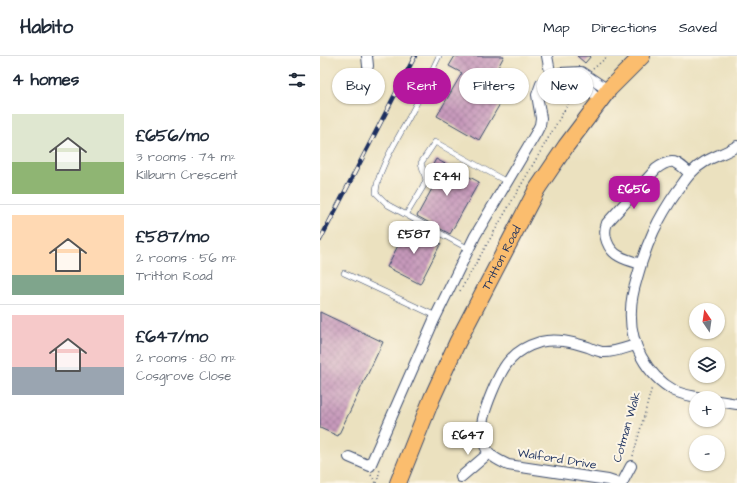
<!DOCTYPE html>
<meta charset="utf-8">
<style>
:root{--surface:#fff;--page:#f6f6f7;--text:#1f2937;--muted:#747a83;--line:#e0e1e3;--accent:#b5179e}
body{margin:0;font-family:"Architects Daughter",sans-serif;background:var(--page);color:var(--text);height:100vh;display:flex;flex-direction:column;font-size:15px;white-space:nowrap}
*{box-sizing:border-box;margin:0}
p{font-size:13px;color:var(--muted)}
.icon{flex:none;width:22px;height:22px;fill:none;stroke:currentColor;stroke-width:2;stroke-linecap:round;stroke-linejoin:round}
.map{position:relative;flex:1;overflow:hidden}
.panel{display:flex;flex-direction:column;background:var(--surface);width:320px}
.panel>*{flex:none}
.top-card{position:absolute;left:12px;top:12px;width:345px;height:36px;display:flex;gap:8px}
.needle{width:26px;rotate:347deg}
.tools{position:absolute;left:369px;top:247px;display:grid;gap:8px}
.tools a{display:grid;place-items:center;width:36px;height:36px;border-radius:50%;background:var(--surface);box-shadow:0 1px 3px #0004;font-size:20px}
.price{position:absolute;translate:-50% -34px;padding:0 9px;border-radius:8px;background:#fff;color:#222;font-size:13px;line-height:26px;filter:drop-shadow(0 1px 2px #0008)}
.price::after{content:'';position:absolute;left:50%;top:24px;width:12px;height:9px;margin-left:-6px;background:inherit;clip-path:polygon(0 0,100% 0,50% 100%)}
.price.current{background:var(--accent);color:#fff}
ul{padding:0;list-style:none}
li{display:flex;align-items:center;gap:12px;height:100px;padding:0 12px}
li+li{border-top:1px solid var(--line)}
li span{display:grid;place-items:center;flex:none;width:112px;height:80px;border-radius:0px;color:#555}
li>.icon{margin-inline-start:auto}
span .icon{width:48px;height:48px;fill:#fffc;stroke-width:1}
li b{font-size:17px}
h2{display:flex;justify-content:space-between;align-items:center;height:48px;padding:0 12px;font-size:17px}
.tag{padding:0 14px;border-radius:18px;background:var(--surface);box-shadow:0 1px 3px #0004;font-size:14px;line-height:36px}
.tag.current{background:var(--accent);color:#fff}
header{display:flex;align-items:center;gap:24px;box-sizing:border-box;height:56px;padding:0 20px;background:var(--surface);border-bottom:1px solid var(--line)}
header strong{font-size:19px}
nav{display:flex;gap:22px;margin-inline-start:auto;font-size:14px}
main{display:flex;flex:1;min-height:0}
.map>svg:first-child{display:block}
</style>
<header>
<strong>Habito</strong>
<nav><a>Map</a><a>Directions</a><a>Saved</a></nav>
</header>
<main>
<section class="panel">
<h2>4 homes<svg class="icon" aria-label="filters" viewBox="0 0 24 24"><path d="M4 7h16M4 17h16"/><circle cx="9" cy="7" r="2"/><circle cx="15" cy="17" r="2"/></svg></h2>
<ul>
<li><span style="background:linear-gradient(#dfe7d0 60%,#8fb573 0)"><svg class="icon" aria-label="home" viewBox="0 0 24 24"><path d="M3 11l9-7 9 7M6 9v11h12V9"/></svg></span><div><b>£656/mo</b><p>3 rooms · 74 m²</p><p>Kilburn Crescent</p></div></li>
<li><span style="background:linear-gradient(#ffd9b3 75%,#7fa58c 0)"><svg class="icon" aria-label="home" viewBox="0 0 24 24"><path d="M3 11l9-7 9 7M6 9v11h12V9"/></svg></span><div><b>£587/mo</b><p>2 rooms · 56 m²</p><p>Tritton Road</p></div></li>
<li><span style="background:linear-gradient(#f6c9c9 65%,#9aa5b1 0)"><svg class="icon" aria-label="home" viewBox="0 0 24 24"><path d="M3 11l9-7 9 7M6 9v11h12V9"/></svg></span><div><b>£647/mo</b><p>2 rooms · 80 m²</p><p>Cosgrove Close</p></div></li>
</ul>
</section>
<div class="map">
<svg width="417" height="427" viewBox="0 0 417 427">
<defs>
<pattern id="building-cross-hatch" width="8" height="8" patternUnits="userSpaceOnUse"><rect width="8" height="8" fill="#c79abb"/><path d="M0 0l8 8M0 8l8-8" fill="none" stroke="#a17e9b"/></pattern>
</defs>
<rect width="100%" height="100%" fill="#fcf5e5"/>
<filter id="ink" filterUnits="userSpaceOnUse"><feTurbulence type="fractalNoise" baseFrequency=".025" numOctaves="2"/><feDisplacementMap in="SourceGraphic" scale="8" xChannelSelector="R" yChannelSelector="G"/><feConvolveMatrix kernelMatrix="1 2 1 2 8 2 1 2 1" color-interpolation-filters="sRGB"/></filter>
<filter id="wash" filterUnits="userSpaceOnUse"><feTurbulence type="fractalNoise" baseFrequency=".012" numOctaves="4" result="noise"/><feDisplacementMap in="SourceGraphic" scale="16" xChannelSelector="R" yChannelSelector="G"/><feGaussianBlur stdDeviation="0.9" result="paint"/><feColorMatrix in="noise" values="0 0 0 0 0 0 0 0 0 0 0 0 0 0 0 0 0 1.4 0 .05"/><feComposite in="paint" operator="in"/></filter>
<g filter="url(#wash)">
<rect width="100%" height="100%" fill="#ebe1bf"/>
<g id="blocks">
<path fill="url(#building-cross-hatch)" d="M135 0H184L174 19 191 29 159 84 117 60 142 17 129 10Z
M257 0H271L265 7Z
M116 103 159 126 130 178 97 160 119 120 110 114Z
M88 170 121 187 100 228 67 211Z
M0 256 63 286 18 380 0 372Z"/>
</g>
</g>
<g filter="url(#ink)">
<use href="#blocks" fill-opacity="0" stroke="#3a4a6d" stroke-width="1"/>
<g fill="none" stroke-linecap="round" stroke-linejoin="round">
<defs>
<path id="service" d="M119 0C110 18 102 38 92 56 82 76 56 115 56 137L68 149 149 193
M86 159 103 131 106 124 101 107 115 86 187 126
M24 217 116 260"/>
<path id="minor" d="M47 0 48 10
M227 0 231 21
M253 17 280 45
M321 208C314 206 306 204 299 200 288 194 282 179 287 167L336 113C352 101 357 105 370 118
M381 342C373 340 363 339 355 335 326 319 309 287 311 254 311 243 314 232 317 222 326 188 338 162 358 134 362 129 366 122 371 117 384 102 401 100 417 90
M398 345 417 348
M29 401 50 410 114 264 155 180 216 77 220 69 221 62 217 39 221 28 226 24 240 17 261 16 282 30 289 33
M141 421 169 397
M297 427 288 424 188 409C182 406 175 403 170 398 165 393 162 382 162 375 160 360 180 313 191 303 198 295 210 289 220 286 236 282 252 286 268 291 272 293 278 295 282 296 293 297 305 292 315 289
M302 427 311 410"/>
<g id="primary">
<path id="s1" d="M78 427 112 342 137 287 217 133 246 90 289 33 322 0"/>
</g>
</defs>
<use href="#service" stroke="#3a4a6d" stroke-width="6"/>
<use href="#minor" stroke="#3a4a6d" stroke-width="12"/>
<use href="#primary" stroke="#3a4a6d" stroke-width="18"/>
<path stroke="#3a4a6d" stroke-width="1.5" stroke-dasharray="1 3" stroke-linecap="butt" d="M273 13 288 0
M140 235 256 34
M313 400 332 331
M51 419 56 427
M57 427 60 413"/>
<use href="#service" stroke="#fff" stroke-width="5"/>
<use href="#minor" stroke="#fff" stroke-width="10"/>
<use href="#primary" stroke="#fbbd6e" stroke-width="16"/>
<defs>
<path id="rail" d="M0 184 95 0"/>
</defs>
<use href="#rail" stroke="#1b2f5e" stroke-width="4.5"/>
<use href="#rail" stroke="#fcf5e5" stroke-width="3" stroke-dasharray="9" stroke-linecap="butt"/>
</g>
</g>
<g text-anchor="middle" dominant-baseline="central" stroke-width="4" stroke-linejoin="round" paint-order="stroke">
<g font-size="12" fill="#1b2f5e" stroke="#fcf5e5">
<text stroke="none"><textPath href="#s1" startOffset="248">Tritton Road</textPath></text>
<text transform="translate(307 371) rotate(-74)">Cotman Walk</text>
<text transform="translate(237 403) rotate(9)">Walford Drive</text>
</g>
</g>
</svg>
<div class="tools">
<a><svg class="needle" viewBox="-14 -14 28 28"><path d="M0-13l5 13h-10z" fill="#e53935"/><path d="M0 13l5-13h-10z" fill="#747a83"/></svg></a>
<a><svg class="icon" aria-label="layers" viewBox="0 0 24 24"><path d="M12 4l9 5-9 5-9-5zM3 14l9 5 9-5"/></svg></a>
<a>+</a>
<a>−</a>
</div>
<b class="price" style="left:127px;top:141px">£441</b>
<b class="price current" style="left:314px;top:154px">£656</b>
<b class="price" style="left:94px;top:199px">£587</b>
<b class="price" style="left:148px;top:400px">£647</b>
<div class="top-card">
<a class="tag">Buy</a>
<a class="tag current">Rent</a>
<a class="tag">Filters</a>
<a class="tag">New</a>
</div>
</div>
</main>
